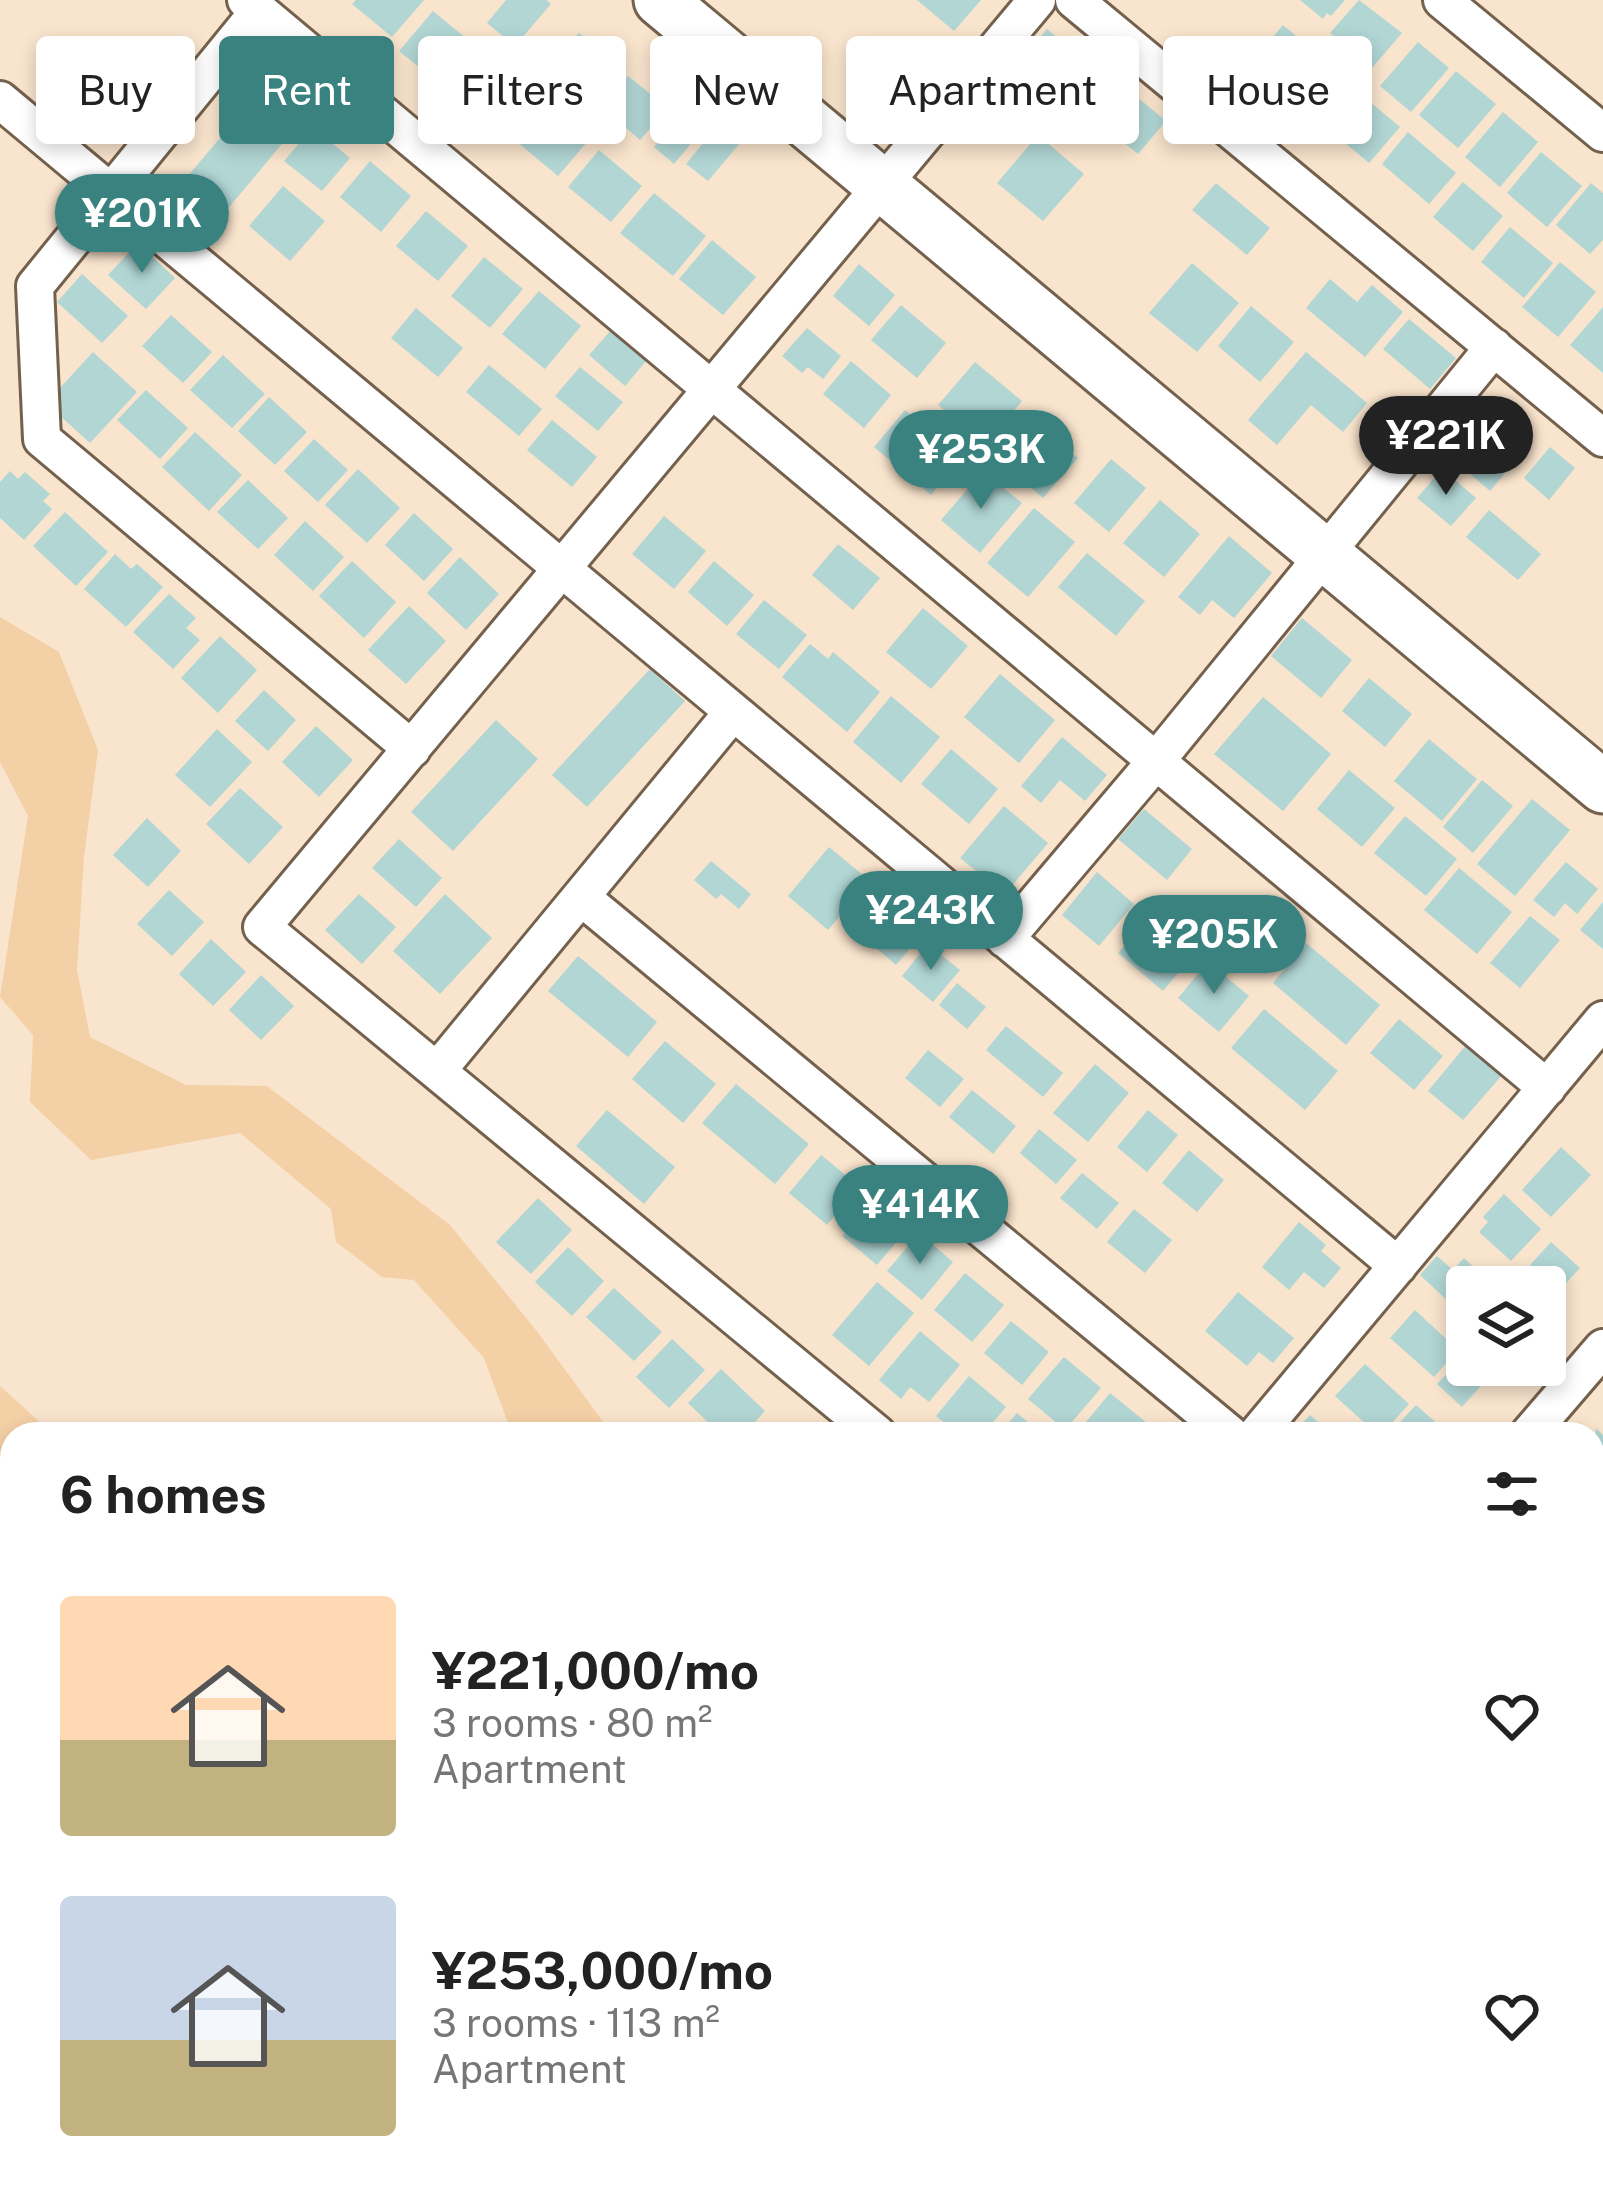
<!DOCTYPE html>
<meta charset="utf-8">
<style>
:root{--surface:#fff;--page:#f2f2f2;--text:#222;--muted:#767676;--accent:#3a8280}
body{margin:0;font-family:"Public Sans",sans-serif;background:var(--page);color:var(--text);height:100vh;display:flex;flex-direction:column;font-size:45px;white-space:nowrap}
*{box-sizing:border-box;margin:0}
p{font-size:39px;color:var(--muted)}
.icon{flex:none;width:66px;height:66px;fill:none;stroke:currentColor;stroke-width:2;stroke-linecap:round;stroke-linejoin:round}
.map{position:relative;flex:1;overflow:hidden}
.drawer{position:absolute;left:0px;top:1422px;width:1605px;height:768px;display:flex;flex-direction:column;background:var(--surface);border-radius:36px 36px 0 0;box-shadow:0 6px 18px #0003}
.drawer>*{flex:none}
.banner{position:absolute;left:36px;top:36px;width:1533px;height:108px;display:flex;gap:24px}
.buttons{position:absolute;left:1446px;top:1266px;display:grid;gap:24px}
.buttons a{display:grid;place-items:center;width:120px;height:120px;border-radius:12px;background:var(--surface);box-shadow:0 6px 18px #0003;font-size:60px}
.price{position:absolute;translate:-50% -102px;padding:0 27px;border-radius:42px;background:var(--accent);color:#fff;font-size:39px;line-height:78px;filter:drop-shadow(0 3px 6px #0008)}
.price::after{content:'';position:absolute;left:50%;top:72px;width:36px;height:27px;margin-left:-18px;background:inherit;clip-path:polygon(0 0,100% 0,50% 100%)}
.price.active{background:#222;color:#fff}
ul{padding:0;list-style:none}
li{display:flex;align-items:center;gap:36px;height:300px;padding:0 60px}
li span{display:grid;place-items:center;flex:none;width:336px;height:240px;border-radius:12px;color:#555}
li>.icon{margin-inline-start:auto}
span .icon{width:144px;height:144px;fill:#fffc;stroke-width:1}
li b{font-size:51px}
h2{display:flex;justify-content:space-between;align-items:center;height:144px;padding:0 60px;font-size:51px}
.chip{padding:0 42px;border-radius:12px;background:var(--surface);box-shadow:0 6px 18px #0003;font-size:42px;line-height:108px}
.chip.active{background:var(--accent);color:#fff}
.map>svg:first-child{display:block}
</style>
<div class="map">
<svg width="1603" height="2190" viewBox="0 0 1603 2190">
<rect width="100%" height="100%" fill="#f9e4cd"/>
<path fill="#f4d0a7" d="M0 617 59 652 98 750 84 857 77 970 90 1037 186 1085 267 1086 450 1225 536 1330 612 1434H512L484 1358 414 1280 382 1277 336 1242 331 1209 240 1133 91 1160 30 1102 33 1035 0 997 28 816 0 762Z
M0 1386 53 1434H12V1610L0 1586Z
M1603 2017V2190H869L875 2178H1593V2023Z
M606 2178H766L762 2190H622Z"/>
<path fill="#b1d6d4" d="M356 0H424L392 37 352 4Z
M506 0H546L551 4 515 46 487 23Z
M917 0H981L954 31Z
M1300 0H1345L1331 16 1327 13 1323 19Z
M1359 0 1402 33 1372 68 1330 33Z
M433 11 467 39 434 79 399 51Z
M1283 25 1316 53 1282 94 1249 65Z
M1047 29 1111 82 1082 115 1019 62Z
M579 33 614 62 587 94 552 65Z
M1418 42 1449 68 1411 112 1380 86Z
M481 49 526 87 488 131 443 94Z
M1324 56 1365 91 1331 131 1290 95Z
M1456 71 1496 104 1458 148 1419 115Z
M628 76 668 108 640 140 602 107Z
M268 81 307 114 210 230 171 196Z
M1119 82 1166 121 1138 154 1091 115Z
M695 98 715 115 674 164 654 147Z
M1368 100 1400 127 1369 163 1338 137Z
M540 101 588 141 558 176 510 136Z
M1503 112 1538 142 1500 187 1465 157Z
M718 125 740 143 708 181 686 164Z
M313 127 350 158 322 191 284 161Z
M1408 132 1456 173 1429 204 1382 164Z
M1038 135 1084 174 1043 221 997 183Z
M599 150 642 186 611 222 568 187Z
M1541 152 1582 186 1547 227 1507 193Z
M370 161 411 196 381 232 340 197Z
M1463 182 1503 216 1473 251 1433 217Z
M1216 183 1270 228 1247 255 1192 210Z
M1591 183 1603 193V240L1590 254 1556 225Z
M283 186 325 221 290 261 249 226Z
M654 193 706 236 673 276 620 233Z
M426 211 468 246 438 281 396 246Z
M1510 227 1553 263 1524 298 1481 262Z
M712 240 756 277 723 315 679 279Z
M138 243 175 278 146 309 108 275Z
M484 257 523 289 490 328 451 296Z
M1560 262 1596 292 1558 337 1522 307Z
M1192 263 1239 303 1197 352 1149 313Z
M859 264 895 295 869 326 833 296Z
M82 274 128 316 102 343 57 302Z
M1330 279 1357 302 1372 285 1403 312 1365 357 1306 308Z
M539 291 581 326 545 369 502 334Z
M901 305 946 343 917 378 871 340Z
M1251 306 1294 342 1260 382 1218 346Z
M1603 307V373L1570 345Z
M416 308 463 348 438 377 391 338Z
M171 315 212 352 183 383 142 346Z
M1409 319 1456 358 1430 389 1383 349Z
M807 328 841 356 823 379 808 367 802 373 782 356Z
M611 330 647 360 625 386 589 355Z
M93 352 137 392 90 443 46 403Z
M1306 352 1367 403 1343 432 1311 405 1277 445 1248 420Z
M223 355 265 394 232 428 190 390Z
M851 361 891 395 864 428 823 394Z
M975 362 1022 401 985 445 938 405Z
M489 365 542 409 519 436 466 392Z
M580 367 623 402 598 431 555 396Z
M146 390 188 428 160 459 117 420Z
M269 397 307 432 275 465 238 431Z
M905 410 962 458 931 495 874 447Z
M1026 415 1078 458 1043 498 992 455Z
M552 420 597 457 572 487 527 450Z
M1472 420 1517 459 1490 491 1444 452Z
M195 432 242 475 209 511 162 467Z
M314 439 348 470 318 502 284 471Z
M1550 447 1575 468 1549 500 1524 478Z
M1111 459 1146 488 1109 532 1074 503Z
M358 469 400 508 367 543 325 505Z
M1442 469 1476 498 1451 526 1417 498Z
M10 471 18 479 25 472 50 494 43 501 52 509 24 540 0 518V482Z
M983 471 1022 503 980 553 941 520Z
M248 480 288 518 258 549 217 512Z
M1160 500 1200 534 1164 577 1123 543Z
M1034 508 1075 542 1028 597 987 563Z
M1489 510 1541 554 1518 580 1466 537Z
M65 512 108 552 76 586 33 546Z
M414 513 453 549 424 581 385 545Z
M664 516 706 551 674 589 632 554Z
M305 521 344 557 313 591 274 555Z
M1229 536 1272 573 1234 618 1212 600 1200 615 1178 597Z
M838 544 880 578 853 610 812 575Z
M1087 553 1145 601 1116 636 1058 587Z
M115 554 131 569 137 564 163 587 126 627 84 589Z
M460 557 499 594 466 630 427 593Z
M352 561 396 602 364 638 319 596Z
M714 561 754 595 727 626 688 592Z
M169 594 196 618 186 628 200 640 173 669 133 632Z
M764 600 807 635 779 669 736 634Z
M409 606 446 641 406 684 368 650Z
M923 608 968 646 931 689 886 652Z
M1302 618 1352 660 1321 698 1271 656Z
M220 636 257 670 218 713 181 678Z
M810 644 828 659 833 652 880 692 847 732 782 677Z
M650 669 685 701 587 807 552 775Z
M1000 674 1055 720 1019 763 964 717Z
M1369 678 1412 714 1385 747 1342 711Z
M264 690 296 720 268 751 235 721Z
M891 696 940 737 901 783 853 742Z
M1263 697 1331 754 1283 811 1214 754Z
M496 720 538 759 453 851 411 812Z
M316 726 353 760 319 797 282 762Z
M217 729 252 762 210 807 175 775Z
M1062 737 1107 775 1085 801 1060 780 1041 803 1021 786Z
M1429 739 1477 779 1442 821 1394 781Z
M951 749 998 789 969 824 921 784Z
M1349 770 1395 808 1362 847 1317 809Z
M1482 780 1513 806 1473 853 1443 827Z
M240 788 283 827 249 864 206 824Z
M1532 799 1570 830 1515 896 1477 864Z
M1004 806 1048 843 1005 894 960 858Z
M1144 809 1192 849 1167 880 1118 839Z
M1405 816 1457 859 1426 896 1374 853Z
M147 818 181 851 148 887 113 855Z
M399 839 442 878 416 907 372 868Z
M829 847 870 881 828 930 788 896Z
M711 861 751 894 739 909 721 894 716 899 694 880Z
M1566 862 1598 889 1577 914 1565 903 1554 917 1533 900Z
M1459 868 1512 912 1477 954 1424 910Z
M1097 872 1134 904 1099 946 1062 915Z
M169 890 204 922 172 956 137 924Z
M889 891 930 925 896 965 855 930Z
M359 894 396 927 362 964 325 930Z
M445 894 492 938 440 994 393 951Z
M1603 902V949L1580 930Z
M1154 910 1199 948 1163 991 1118 953Z
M1530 916 1560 940 1520 988 1490 963Z
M211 939 246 972 213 1006 179 974Z
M1306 943 1380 1005 1346 1045 1273 983Z
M928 944 960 970 933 1002 902 976Z
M578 956 657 1022 628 1057 548 991Z
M1208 962 1249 996 1219 1032 1178 998Z
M261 975 294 1006 261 1040 229 1010Z
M957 983 986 1007 967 1029 939 1005Z
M1264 1009 1338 1071 1305 1110 1231 1048Z
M1399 1019 1443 1056 1414 1090 1370 1053Z
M1006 1026 1063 1073 1043 1097 986 1050Z
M665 1041 716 1084 683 1123 632 1079Z
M1467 1044 1503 1074 1463 1120 1428 1091Z
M928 1050 964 1079 940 1107 905 1078Z
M1095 1064 1129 1093 1088 1142 1053 1113Z
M736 1084 809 1144 775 1184 702 1123Z
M972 1090 1016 1126 993 1154 949 1117Z
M607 1110 675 1167 644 1204 576 1146Z
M1148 1110 1178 1135 1147 1172 1117 1147Z
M1039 1129 1077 1160 1056 1184 1020 1153Z
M1561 1147 1591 1175 1551 1217 1522 1190Z
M1189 1150 1224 1180 1197 1212 1162 1183Z
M821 1155 859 1186 827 1225 789 1193Z
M1082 1173 1119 1203 1097 1229 1060 1198Z
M1504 1194 1541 1229 1511 1261 1479 1232 1488 1222 1483 1217Z
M876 1196 911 1225 877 1265 842 1236Z
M538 1198 572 1230 531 1274 496 1242Z
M1134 1209 1172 1240 1145 1273 1107 1242Z
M1299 1222 1326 1245 1321 1251 1341 1268 1324 1288 1304 1272 1289 1290 1262 1267Z
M919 1233 953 1262 922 1300 887 1271Z
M1551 1242 1580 1268 1559 1291 1530 1265Z
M568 1247 604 1281 572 1316 535 1282Z
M1437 1256 1453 1270 1464 1258 1495 1287H1467V1319L1420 1275Z
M965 1273 1004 1305 972 1342 934 1310Z
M877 1282 914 1313 869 1366 832 1335Z
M614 1288 662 1332 634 1361 586 1317Z
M1238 1292 1294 1338 1273 1363 1259 1352 1247 1366 1205 1331Z
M1415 1310 1458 1350 1434 1377 1390 1338Z
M1011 1321 1049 1352 1022 1385 984 1353Z
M920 1331 960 1365 929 1402 910 1387 901 1399 879 1380Z
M672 1339 705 1370 669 1408 636 1377Z
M1464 1355 1467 1365H1474L1488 1378 1462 1407 1437 1384Z
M1064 1357 1101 1388 1065 1430 1028 1399Z
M1365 1364 1409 1404 1382 1434H1377L1335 1396Z
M721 1369 765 1411 744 1434H720L688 1403Z
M969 1376 1006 1407 983 1434H958L936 1416Z
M1110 1393 1153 1428 1148 1434H1076Z
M1416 1405 1449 1434H1389Z
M1017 1413 1042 1434H999Z
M1310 1415 1332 1434H1298L1295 1431Z
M1596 1428 1603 1435V1485L1593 1496Z
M1593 1523 1603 1532V1579L1593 1570Z
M1593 1785 1603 1794V1825L1593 1836Z"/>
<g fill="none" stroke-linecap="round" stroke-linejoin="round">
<defs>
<path id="street" d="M246 0 1547 1088
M1074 0 1603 438
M1442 0 1603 133
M259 11 35 286 42 439 412 749
M0 100 1398 1266
M581 897 1230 1434
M1005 939 1156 761 1494 347
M437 1071 733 712
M877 1434 262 927 1037 0
M1257 1434 1603 1020
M1529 1434 1603 1348
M1593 1678 1603 1666
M1593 2003 1603 1991"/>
<path id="secondary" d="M660 0 1603 787"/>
</defs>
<use href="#street" stroke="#74614d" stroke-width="42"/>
<use href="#secondary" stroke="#74614d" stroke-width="57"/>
<use href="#street" stroke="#fff" stroke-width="36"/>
<use href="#secondary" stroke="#fff" stroke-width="51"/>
</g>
</svg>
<div class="buttons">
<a><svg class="icon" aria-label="layers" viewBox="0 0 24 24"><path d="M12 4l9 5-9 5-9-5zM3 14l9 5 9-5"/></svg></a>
</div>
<b class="price" style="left:142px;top:276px">¥201K</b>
<b class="price active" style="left:1446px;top:498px">¥221K</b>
<b class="price" style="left:981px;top:512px">¥253K</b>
<b class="price" style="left:931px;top:973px">¥243K</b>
<b class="price" style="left:1214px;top:997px">¥205K</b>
<b class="price" style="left:920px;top:1267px">¥414K</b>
<div class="banner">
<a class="chip">Buy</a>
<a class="chip active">Rent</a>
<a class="chip">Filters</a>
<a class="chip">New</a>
<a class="chip">Apartment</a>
<a class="chip">House</a>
</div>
<section class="drawer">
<h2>6 homes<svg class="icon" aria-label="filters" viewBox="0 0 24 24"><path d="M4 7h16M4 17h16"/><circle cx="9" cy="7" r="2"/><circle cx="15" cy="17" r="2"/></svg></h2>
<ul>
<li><span style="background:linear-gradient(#ffd9b3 60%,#c2b280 0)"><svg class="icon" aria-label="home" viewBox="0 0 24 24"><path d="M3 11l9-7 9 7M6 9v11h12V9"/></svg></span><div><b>¥221,000/mo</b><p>3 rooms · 80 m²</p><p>Apartment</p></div><svg class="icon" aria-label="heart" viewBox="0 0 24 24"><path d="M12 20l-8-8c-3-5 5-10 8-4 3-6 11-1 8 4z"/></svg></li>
<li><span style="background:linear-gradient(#c9d6e8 60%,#c2b280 0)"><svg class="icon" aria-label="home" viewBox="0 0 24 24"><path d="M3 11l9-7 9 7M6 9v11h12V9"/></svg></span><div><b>¥253,000/mo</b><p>3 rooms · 113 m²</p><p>Apartment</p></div><svg class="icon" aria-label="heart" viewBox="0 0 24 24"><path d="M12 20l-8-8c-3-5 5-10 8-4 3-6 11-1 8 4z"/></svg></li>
</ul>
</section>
</div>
